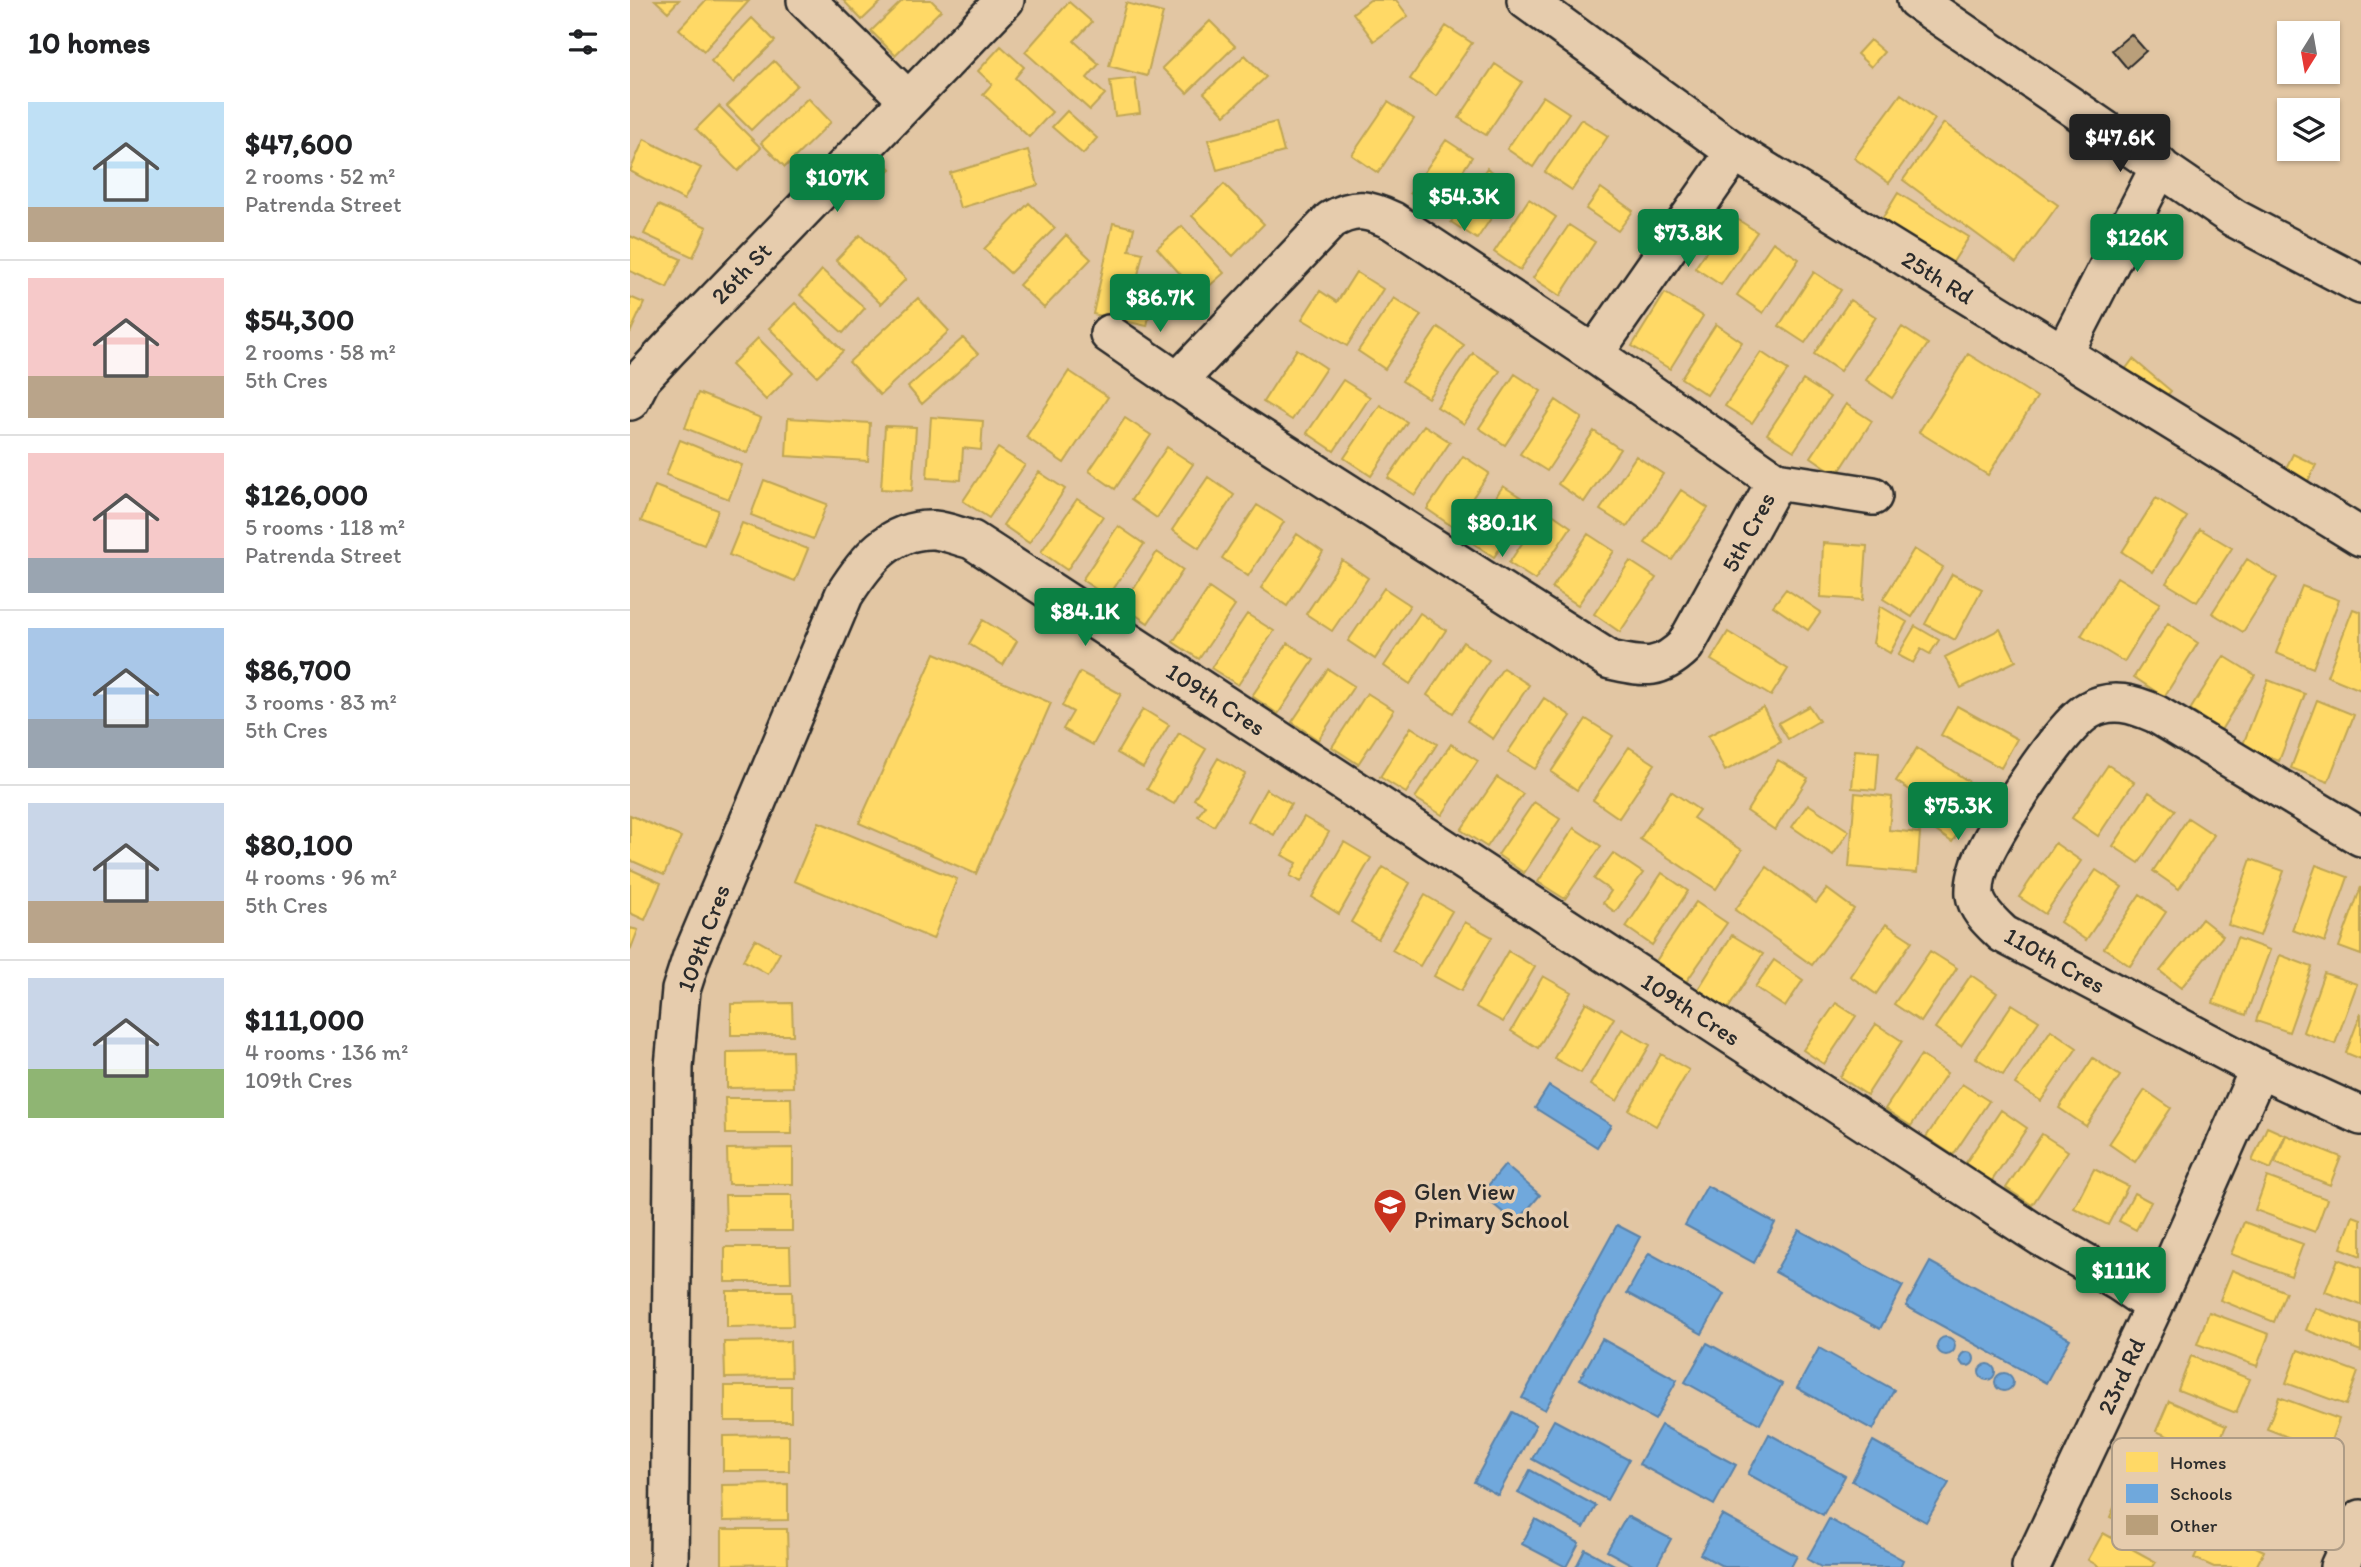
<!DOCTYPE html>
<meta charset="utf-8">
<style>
:root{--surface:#fff;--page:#f6f6f6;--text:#202124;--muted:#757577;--line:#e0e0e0;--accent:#0b8043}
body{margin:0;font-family:Itim,sans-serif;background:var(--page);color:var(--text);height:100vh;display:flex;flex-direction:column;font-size:26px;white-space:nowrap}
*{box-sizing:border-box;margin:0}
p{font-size:23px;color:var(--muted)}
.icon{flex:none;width:38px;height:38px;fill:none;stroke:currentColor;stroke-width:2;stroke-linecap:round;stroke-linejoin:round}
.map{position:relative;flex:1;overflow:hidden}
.panel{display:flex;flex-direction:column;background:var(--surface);width:630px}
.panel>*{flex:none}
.needle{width:46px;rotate:191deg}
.buttons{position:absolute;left:1647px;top:21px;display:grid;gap:14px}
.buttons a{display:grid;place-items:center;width:63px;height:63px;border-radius:0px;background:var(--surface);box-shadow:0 2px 5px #0004;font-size:35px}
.price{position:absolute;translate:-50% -60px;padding:0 16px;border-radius:7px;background:var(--accent);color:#fff;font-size:23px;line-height:46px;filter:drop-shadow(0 2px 4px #0008)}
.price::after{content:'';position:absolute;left:50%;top:42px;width:21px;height:16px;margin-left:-10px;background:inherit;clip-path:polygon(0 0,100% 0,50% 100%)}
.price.selected{background:#222;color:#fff}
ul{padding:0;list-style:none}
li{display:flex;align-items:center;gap:21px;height:175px;padding:0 28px}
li+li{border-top:2px solid var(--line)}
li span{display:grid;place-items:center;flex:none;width:196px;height:140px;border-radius:0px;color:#555}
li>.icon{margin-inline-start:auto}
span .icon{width:84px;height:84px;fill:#fffc;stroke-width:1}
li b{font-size:30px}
h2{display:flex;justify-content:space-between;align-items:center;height:84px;padding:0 28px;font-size:30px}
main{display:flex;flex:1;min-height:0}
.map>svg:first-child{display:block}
</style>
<main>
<section class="panel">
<h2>10 homes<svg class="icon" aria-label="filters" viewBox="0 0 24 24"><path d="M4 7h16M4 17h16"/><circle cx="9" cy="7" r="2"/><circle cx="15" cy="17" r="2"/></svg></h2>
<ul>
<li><span style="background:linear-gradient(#bfe0f5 75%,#b9a48a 0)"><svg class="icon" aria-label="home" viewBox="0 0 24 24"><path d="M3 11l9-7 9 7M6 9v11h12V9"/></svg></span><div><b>$47,600</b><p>2 rooms · 52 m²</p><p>Patrenda Street</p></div></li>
<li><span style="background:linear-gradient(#f6c9c9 70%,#b9a48a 0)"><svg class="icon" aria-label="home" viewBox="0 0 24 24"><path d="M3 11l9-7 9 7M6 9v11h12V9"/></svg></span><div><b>$54,300</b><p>2 rooms · 58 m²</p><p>5th Cres</p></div></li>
<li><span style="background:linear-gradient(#f6c9c9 75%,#9aa5b1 0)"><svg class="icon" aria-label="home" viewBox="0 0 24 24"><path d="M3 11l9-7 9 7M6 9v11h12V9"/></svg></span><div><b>$126,000</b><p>5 rooms · 118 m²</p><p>Patrenda Street</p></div></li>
<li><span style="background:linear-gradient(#a9c7e8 65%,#9aa5b1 0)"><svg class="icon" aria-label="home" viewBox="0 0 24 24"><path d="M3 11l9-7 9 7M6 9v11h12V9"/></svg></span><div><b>$86,700</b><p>3 rooms · 83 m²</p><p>5th Cres</p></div></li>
<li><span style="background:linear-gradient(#c9d6e8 70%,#b9a48a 0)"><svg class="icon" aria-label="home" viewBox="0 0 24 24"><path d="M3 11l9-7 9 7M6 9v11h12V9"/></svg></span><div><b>$80,100</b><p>4 rooms · 96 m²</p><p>5th Cres</p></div></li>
<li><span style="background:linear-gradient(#c9d6e8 65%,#8fb573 0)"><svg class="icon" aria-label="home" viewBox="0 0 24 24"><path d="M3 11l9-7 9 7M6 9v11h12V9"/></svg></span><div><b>$111,000</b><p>4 rooms · 136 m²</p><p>109th Cres</p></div></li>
</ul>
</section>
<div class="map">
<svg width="1731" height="1567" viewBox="0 0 1731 1567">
<rect width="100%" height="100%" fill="#e2c6a3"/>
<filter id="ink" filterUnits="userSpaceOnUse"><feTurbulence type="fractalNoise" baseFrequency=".0143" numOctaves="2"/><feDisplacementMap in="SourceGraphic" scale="14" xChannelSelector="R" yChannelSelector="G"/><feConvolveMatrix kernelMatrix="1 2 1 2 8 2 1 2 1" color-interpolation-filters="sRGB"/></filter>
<g filter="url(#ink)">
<path fill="#ffd966" stroke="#bfa554" stroke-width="2" d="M25 0H49L38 12Z
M76 0 119 1 74 51 49 29Z
M213 0H253L232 20Z
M273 0H301L311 10 265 55 241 31Z
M740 0H766L778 16 744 41 723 13Z
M439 2 462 22 444 41 469 64 457 78 475 94 460 110 395 52Z
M496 3 533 13 517 76 479 66Z
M122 18 145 41 103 83 81 61Z
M580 21 605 46 557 93 532 68Z
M816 26 842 43 806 96 780 79Z
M1240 40 1254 52 1241 67 1227 54Z
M371 46 394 67 385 78 422 112 399 137 353 94 362 84 348 71Z
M615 55 636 77 595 115 574 93Z
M144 61 167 85 121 130 97 106Z
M865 64 892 82 856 135 829 118Z
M505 78 510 113 485 116 480 81Z
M1271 94 1305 119 1259 183 1224 158Z
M913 96 939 113 903 167 877 149Z
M178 98 201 122 155 167 131 143Z
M758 102 784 119 748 173 722 155Z
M89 106 131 148 108 171 66 129Z
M437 111 467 138 453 154 422 127Z
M951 119 978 136 942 190 915 172Z
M646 122 654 152 587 170 578 140Z
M1314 123 1428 205 1386 263 1273 180Z
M14 139 71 168 54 200 0 171Z
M816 140 842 157 806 211 780 193Z
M398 150 408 185 330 208 320 173Z
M249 155 261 169 242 185 230 171Z
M857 168 883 186 847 239 821 222Z
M594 184 634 224 603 256 562 216Z
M971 188 1003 211 988 231 956 209Z
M1268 193 1339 237 1316 273 1246 229Z
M899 199 926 217 890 270 864 252Z
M399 203 425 228 380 273 354 249Z
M28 205 77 227 63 257 14 234Z
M1101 215 1127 232 1091 285 1065 268Z
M483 223 504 228 499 250 513 253 505 288 524 292 517 326 463 314Z
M939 225 965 242 930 296 903 278Z
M552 226 594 273 569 295 527 248Z
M230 235 276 279 251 304 206 260Z
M436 235 461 259 414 308 389 285Z
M0 236 51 259 37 288 0 271Z
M1143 242 1169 259 1133 313 1107 295Z
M192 270 235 308 213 333 170 295Z
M726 272 753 289 717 346 672 319 690 291 707 302Z
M1184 272 1211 290 1175 343 1149 326Z
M1035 293 1073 316 1040 369 1002 346Z
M0 297 14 303 0 333Z
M288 298 319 331 250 395 219 362Z
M764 298 791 315 755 369 728 351Z
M1220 300 1246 317 1210 371 1184 354Z
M165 303 213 351 187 376 139 328Z
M1086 324 1112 342 1077 395 1051 378Z
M808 327 834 345 798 398 772 381Z
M1272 327 1298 344 1262 398 1236 380Z
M128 338 163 373 136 400 101 365Z
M333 338 348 354 292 404 278 387Z
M667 349 696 368 662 420 633 402Z
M1131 352 1158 370 1122 423 1095 406Z
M843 353 870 371 834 424 807 407Z
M1338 354 1407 397 1358 475 1289 432Z
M1503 359 1541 391 1529 405 1492 374Z
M439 371 478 397 434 463 396 437Z
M885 374 911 391 875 445 849 428Z
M713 380 740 397 704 451 677 433Z
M1173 380 1200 397 1164 451 1137 434Z
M68 393 131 418 117 453 55 428Z
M926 400 952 418 917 471 890 454Z
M1216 404 1242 421 1207 475 1181 457Z
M750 405 777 422 741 476 714 458Z
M301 417 353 421 351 450 333 448 331 480 297 478Z
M158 418 240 423 238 461 156 456Z
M495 418 521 435 485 489 459 471Z
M794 425 820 442 785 495 758 478Z
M255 426 286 427 282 491 251 489Z
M964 431 990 449 954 502 928 484Z
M50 440 112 465 99 499 36 475Z
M537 447 563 464 527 518 501 500Z
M368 448 395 465 359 518 333 501Z
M1663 454 1686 465 1673 491 1650 480Z
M833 456 859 473 823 527 797 509Z
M1006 456 1033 474 997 527 970 510Z
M409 472 435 489 399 543 373 525Z
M578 477 604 495 569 548 542 530Z
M134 480 197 504 183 539 121 515Z
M25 486 88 510 74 545 11 521Z
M873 486 900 503 864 557 837 539Z
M1051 490 1078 508 1042 560 1015 543Z
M1526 498 1557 517 1523 572 1492 552Z
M447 499 473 516 437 570 411 552Z
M627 505 654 522 618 576 592 558Z
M915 509 941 527 905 580 879 563Z
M112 523 178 549 165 581 99 555Z
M488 526 514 544 478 597 452 580Z
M1570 529 1602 548 1567 602 1536 583Z
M667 534 693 552 657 606 631 588Z
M958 534 984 551 948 605 922 588Z
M1193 543 1237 546 1233 600 1191 597Z
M1284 549 1313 567 1282 617 1253 599Z
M527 552 553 570 518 623 492 606Z
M1617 559 1647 578 1613 632 1582 613Z
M712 560 738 578 702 631 676 614Z
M1000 561 1026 578 990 632 964 614Z
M1322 574 1352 589 1325 640 1295 624Z
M1487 577 1530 603 1494 662 1451 636Z
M1672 586 1709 600 1683 668 1646 653Z
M579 588 605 606 569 659 543 642Z
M754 588 780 605 745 659 718 641Z
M1156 589 1191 612 1178 630 1143 606Z
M1250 606 1277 622 1260 653 1243 643Z
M1723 609 1731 612V690L1697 676Z
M790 613 816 630 780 684 754 666Z
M617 614 644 631 608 685 581 668Z
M353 620 387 641 373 665 339 644Z
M1538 623 1568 643 1534 697 1504 677Z
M1285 626 1309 640 1300 654 1291 649 1283 663 1268 655Z
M1370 629 1386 661 1331 688 1315 657Z
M1098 632 1158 669 1141 696 1081 660Z
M833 642 859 660 823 713 797 695Z
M658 643 684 660 648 714 622 696Z
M305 653 421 703 346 874 229 823Z
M1594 656 1625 675 1591 730 1560 710Z
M873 668 899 685 863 739 837 721Z
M698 669 724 686 688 740 662 722Z
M450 672 491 694 463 745 433 729 443 712 432 706Z
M1638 680 1675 694 1649 761 1612 747Z
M737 693 764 710 728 764 702 747Z
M914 698 941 716 905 769 878 752Z
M1687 700 1724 715 1698 782 1661 768Z
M1179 706 1189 721 1158 739 1148 723Z
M1327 706 1387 739 1371 768 1311 735Z
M1133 707 1151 742 1095 771 1078 736Z
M513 709 539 725 513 768 487 753Z
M956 719 983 736 947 790 921 772Z
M781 727 807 744 776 793 750 777Z
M549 733 576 749 544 804 517 789Z
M821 744 848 761 812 815 785 798Z
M999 747 1025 764 989 818 963 800Z
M1287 748 1355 792 1322 842 1284 816 1295 800 1266 781Z
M1225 750 1249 752 1246 790 1222 788Z
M588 758 615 774 584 826 568 816 575 805 564 799Z
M1148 760 1178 778 1145 830 1117 811Z
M1478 765 1504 782 1468 836 1442 818Z
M867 777 893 794 857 847 831 830Z
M636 789 661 804 644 835 618 821Z
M1041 791 1069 810 1063 818 1112 850 1086 889 1010 839Z
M1519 792 1545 810 1509 863 1483 846Z
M1225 793 1262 797 1259 830 1290 833 1287 873 1219 867Z
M904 802 930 819 894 873 868 855Z
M1178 804 1219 831 1203 855 1162 827Z
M0 815 51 837 34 875 0 860Z
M674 817 699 832 671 882 660 876 667 863 652 855Z
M1558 818 1584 835 1549 889 1523 871Z
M189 822 327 879 303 939 164 881Z
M944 828 971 846 935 899 908 882Z
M714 842 741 858 709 914 682 897Z
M1425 843 1451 861 1415 914 1389 897Z
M983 853 1013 873 985 912 973 903 981 891 964 879Z
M1621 859 1654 871 1630 936 1598 925Z
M1686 865 1718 877 1695 942 1662 930Z
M753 867 780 883 748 939 721 922Z
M1137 867 1186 903 1197 889 1224 909 1182 965 1105 910Z
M0 869 31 883 15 920 0 913Z
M1466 870 1492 887 1456 940 1430 922Z
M1032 873 1058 891 1022 945 996 927Z
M1731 887V955L1709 947Z
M1510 894 1536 912 1500 966 1474 948Z
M795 895 822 911 790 966 762 950Z
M1066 902 1097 923 1056 982 1026 961Z
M1572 919 1593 936 1551 988 1530 971Z
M835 922 862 937 831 991 804 976Z
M1256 924 1282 941 1246 994 1220 976Z
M0 928 8 930 0 951Z
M1102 935 1133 954 1096 1012 1065 994Z
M1607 938 1640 950 1616 1015 1583 1003Z
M125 939 150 953 138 974 113 960Z
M878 951 905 967 873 1022 846 1007Z
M1300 951 1327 968 1291 1022 1264 1004Z
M1650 955 1682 967 1659 1032 1626 1021Z
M1144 960 1173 980 1155 1007 1125 987Z
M1694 973 1727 984 1705 1044 1673 1032Z
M1341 975 1367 993 1331 1046 1305 1028Z
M913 976 941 992 908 1048 881 1031Z
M956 1002 984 1018 951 1073 924 1058Z
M162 1003 163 1035H101V1004Z
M1206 1003 1226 1016 1194 1064 1173 1050Z
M1382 1004 1409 1021 1373 1075 1346 1058Z
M1731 1013V1059L1716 1053Z
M1246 1024 1272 1041 1237 1095 1210 1077Z
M992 1029 1020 1045 987 1101 960 1085Z
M1421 1030 1447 1048 1411 1101 1385 1084Z
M162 1051 163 1087 97 1088V1052Z
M1031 1054 1059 1070 1026 1126 999 1110Z
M1291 1055 1317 1073 1281 1126 1255 1109Z
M1463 1058 1490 1076 1456 1126 1429 1108Z
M1332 1084 1359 1101 1323 1155 1296 1137Z
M1515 1090 1541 1108 1505 1162 1479 1144Z
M95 1098H161L162 1134H96Z
M1371 1110 1397 1128 1361 1182 1335 1164Z
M1637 1127 1655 1135 1641 1169 1622 1161Z
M1412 1134 1438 1151 1402 1205 1376 1188Z
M1656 1135 1711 1157 1700 1185 1645 1163Z
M163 1148V1184H98L97 1149Z
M1464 1169 1498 1186 1478 1225 1444 1208Z
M1637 1177 1697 1199 1685 1232 1625 1210Z
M1504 1193 1521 1202 1506 1230 1489 1221Z
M95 1195H162V1231H96Z
M1723 1216 1731 1219V1256L1711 1248Z
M1614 1222 1673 1244 1661 1276 1601 1254Z
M95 1247H160L161 1282H95Z
M1708 1259 1731 1268V1305L1695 1292Z
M1602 1270 1656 1292 1644 1322 1590 1300Z
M97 1291H162L163 1326 97 1327Z
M1685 1308 1731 1325V1351L1676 1330Z
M1579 1312 1639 1334 1627 1366 1567 1344Z
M160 1341 161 1377 95 1378 94 1342Z
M1668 1350 1728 1372 1716 1405 1656 1383Z
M1561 1356 1620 1379 1606 1413 1548 1390Z
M95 1386H161V1421H95Z
M1649 1397 1709 1419 1697 1452 1637 1429Z
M1539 1401 1596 1426 1583 1456 1526 1431Z
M159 1435V1471H93V1436Z
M158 1484V1520L93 1521 92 1485Z
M1494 1485 1552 1511 1538 1543 1480 1517Z
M1580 1525 1634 1551 1626 1567H1584L1564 1558Z
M92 1529H157L158 1564 92 1565Z
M1473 1533 1526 1562 1523 1567H1470L1458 1560Z"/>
<path fill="#6fa8dc" stroke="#5b82a7" stroke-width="2" d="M919 1086 981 1125 967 1147 905 1108Z
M875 1165 910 1195 886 1223 851 1194Z
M1077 1186 1145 1223 1124 1263 1055 1225Z
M987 1225 1010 1237 915 1410 892 1398Z
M1169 1230 1273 1286 1250 1329 1145 1272Z
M1019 1253 1094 1294 1072 1334 997 1293Z
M1300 1262 1440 1339 1416 1383 1276 1306Z
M1307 1346a9 9 0 1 1 18 0a9 9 0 1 1-18 0Z
M972 1339 1047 1380 1025 1420 950 1379Z
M1077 1343 1152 1384 1130 1424 1055 1382Z
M1189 1348 1264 1390 1243 1430 1167 1388Z
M1330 1359a7 7 0 1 1 14 0a7 7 0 1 1-14 0Z
M1349 1372a8 8 0 1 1 16 0a8 8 0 1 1-16 0Z
M1365 1382a9 9 0 1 1 18 0a9 9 0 1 1-18 0Z
M882 1412 906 1425 868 1495 844 1482Z
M924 1420 999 1460 977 1500 902 1459Z
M1031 1425 1106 1465 1084 1505 1009 1464Z
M1139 1434 1215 1476 1193 1515 1118 1474Z
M1243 1441 1319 1483 1296 1522 1222 1481Z
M900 1470 966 1506 954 1528 888 1493Z
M1092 1515 1167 1556 1161 1567H1094L1070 1554Z
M997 1516 1041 1539 1026 1567H1006L977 1551Z
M905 1519 949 1543 936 1567 892 1544Z
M1199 1519 1273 1560 1270 1567H1191L1177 1559Z
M955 1549 988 1567H946Z"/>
<path fill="#b99f7a" stroke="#2b2b2b" stroke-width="2" d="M1501 34 1516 51 1497 68 1482 50Z"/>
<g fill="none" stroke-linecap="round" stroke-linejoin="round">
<defs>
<path id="minor" d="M176 0 277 99
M896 0 1105 152 1731 537
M1286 0 1604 218 1731 285
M479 334 614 427 980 660C1014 667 1028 672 1055 646L1146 481
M964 354 1105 152
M1433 355 1530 166
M547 382 701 220C725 206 738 209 763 221L964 354 1146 481 1243 496
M0 401 12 378 38 350 375 0
M1731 837 1526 714C1504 704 1481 697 1459 710 1432 724 1369 824 1355 853 1349 865 1344 882 1345 895 1347 911 1363 924 1373 934L1629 1069 1731 1116
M39 1567 44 1067 51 990 62 956 214 595C235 562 260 528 304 530 316 531 330 537 342 540L1411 1237 1489 1282 1524 1306
M1401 1567 1524 1306 1629 1069
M1709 1567 1731 1519"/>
</defs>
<use href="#minor" stroke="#2b2b2b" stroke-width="42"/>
<use href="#minor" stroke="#e6ccad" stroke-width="37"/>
</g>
</g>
<defs>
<symbol id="school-pin" viewBox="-11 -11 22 30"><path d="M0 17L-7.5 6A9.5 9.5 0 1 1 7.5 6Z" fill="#c8321e" stroke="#e6ccad"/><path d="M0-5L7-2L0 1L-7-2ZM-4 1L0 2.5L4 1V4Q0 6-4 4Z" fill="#fff"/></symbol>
</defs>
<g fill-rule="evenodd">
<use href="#school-pin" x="741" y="1186" width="38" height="52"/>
</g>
<g text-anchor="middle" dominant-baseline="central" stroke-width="7" stroke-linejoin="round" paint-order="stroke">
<g font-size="24" fill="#2b2b2b" stroke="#e6ccad">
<text transform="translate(111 273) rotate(-46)">26th St</text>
<text transform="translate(1308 277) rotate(32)">25th Rd</text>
<text transform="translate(1118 532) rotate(-62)">5th Cres</text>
<text transform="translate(586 699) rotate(33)">109th Cres</text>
<text transform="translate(73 938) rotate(-70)">109th Cres</text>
<text transform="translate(1425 960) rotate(29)">110th Cres</text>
<text transform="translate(1061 1009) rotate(33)">109th Cres</text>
<text transform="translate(1491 1376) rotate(-65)">23rd Rd</text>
</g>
<g font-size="24" fill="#2b2b2b" stroke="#e6ccad" text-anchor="start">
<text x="784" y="1191">Glen View<tspan x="784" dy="28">Primary School</tspan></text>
</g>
</g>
<rect x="1482" y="1438" width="232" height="112" rx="10" fill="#e6ccad" stroke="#ae9c86" stroke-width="2"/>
<rect x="1496" y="1452" width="32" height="20" fill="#ffd966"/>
<rect x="1496" y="1484" width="32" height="19" fill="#6fa8dc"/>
<rect x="1496" y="1515" width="32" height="20" fill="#b99f7a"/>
<g font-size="19" fill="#2b2b2b">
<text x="1540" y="1469">Homes</text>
<text x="1540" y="1500">Schools</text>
<text x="1540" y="1532">Other</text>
</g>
</svg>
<div class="buttons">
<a><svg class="needle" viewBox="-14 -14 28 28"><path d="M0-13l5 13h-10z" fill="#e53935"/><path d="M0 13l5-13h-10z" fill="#757577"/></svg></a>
<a><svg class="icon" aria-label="layers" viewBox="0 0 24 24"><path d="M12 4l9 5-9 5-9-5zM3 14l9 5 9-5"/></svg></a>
</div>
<b class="price selected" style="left:1490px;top:174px">$47.6K</b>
<b class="price" style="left:207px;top:214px">$107K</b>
<b class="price" style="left:834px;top:233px">$54.3K</b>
<b class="price" style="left:1058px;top:269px">$73.8K</b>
<b class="price" style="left:1507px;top:274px">$126K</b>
<b class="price" style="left:530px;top:334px">$86.7K</b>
<b class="price" style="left:872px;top:559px">$80.1K</b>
<b class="price" style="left:455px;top:648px">$84.1K</b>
<b class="price" style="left:1328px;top:842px">$75.3K</b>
<b class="price" style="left:1491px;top:1307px">$111K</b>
</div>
</main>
